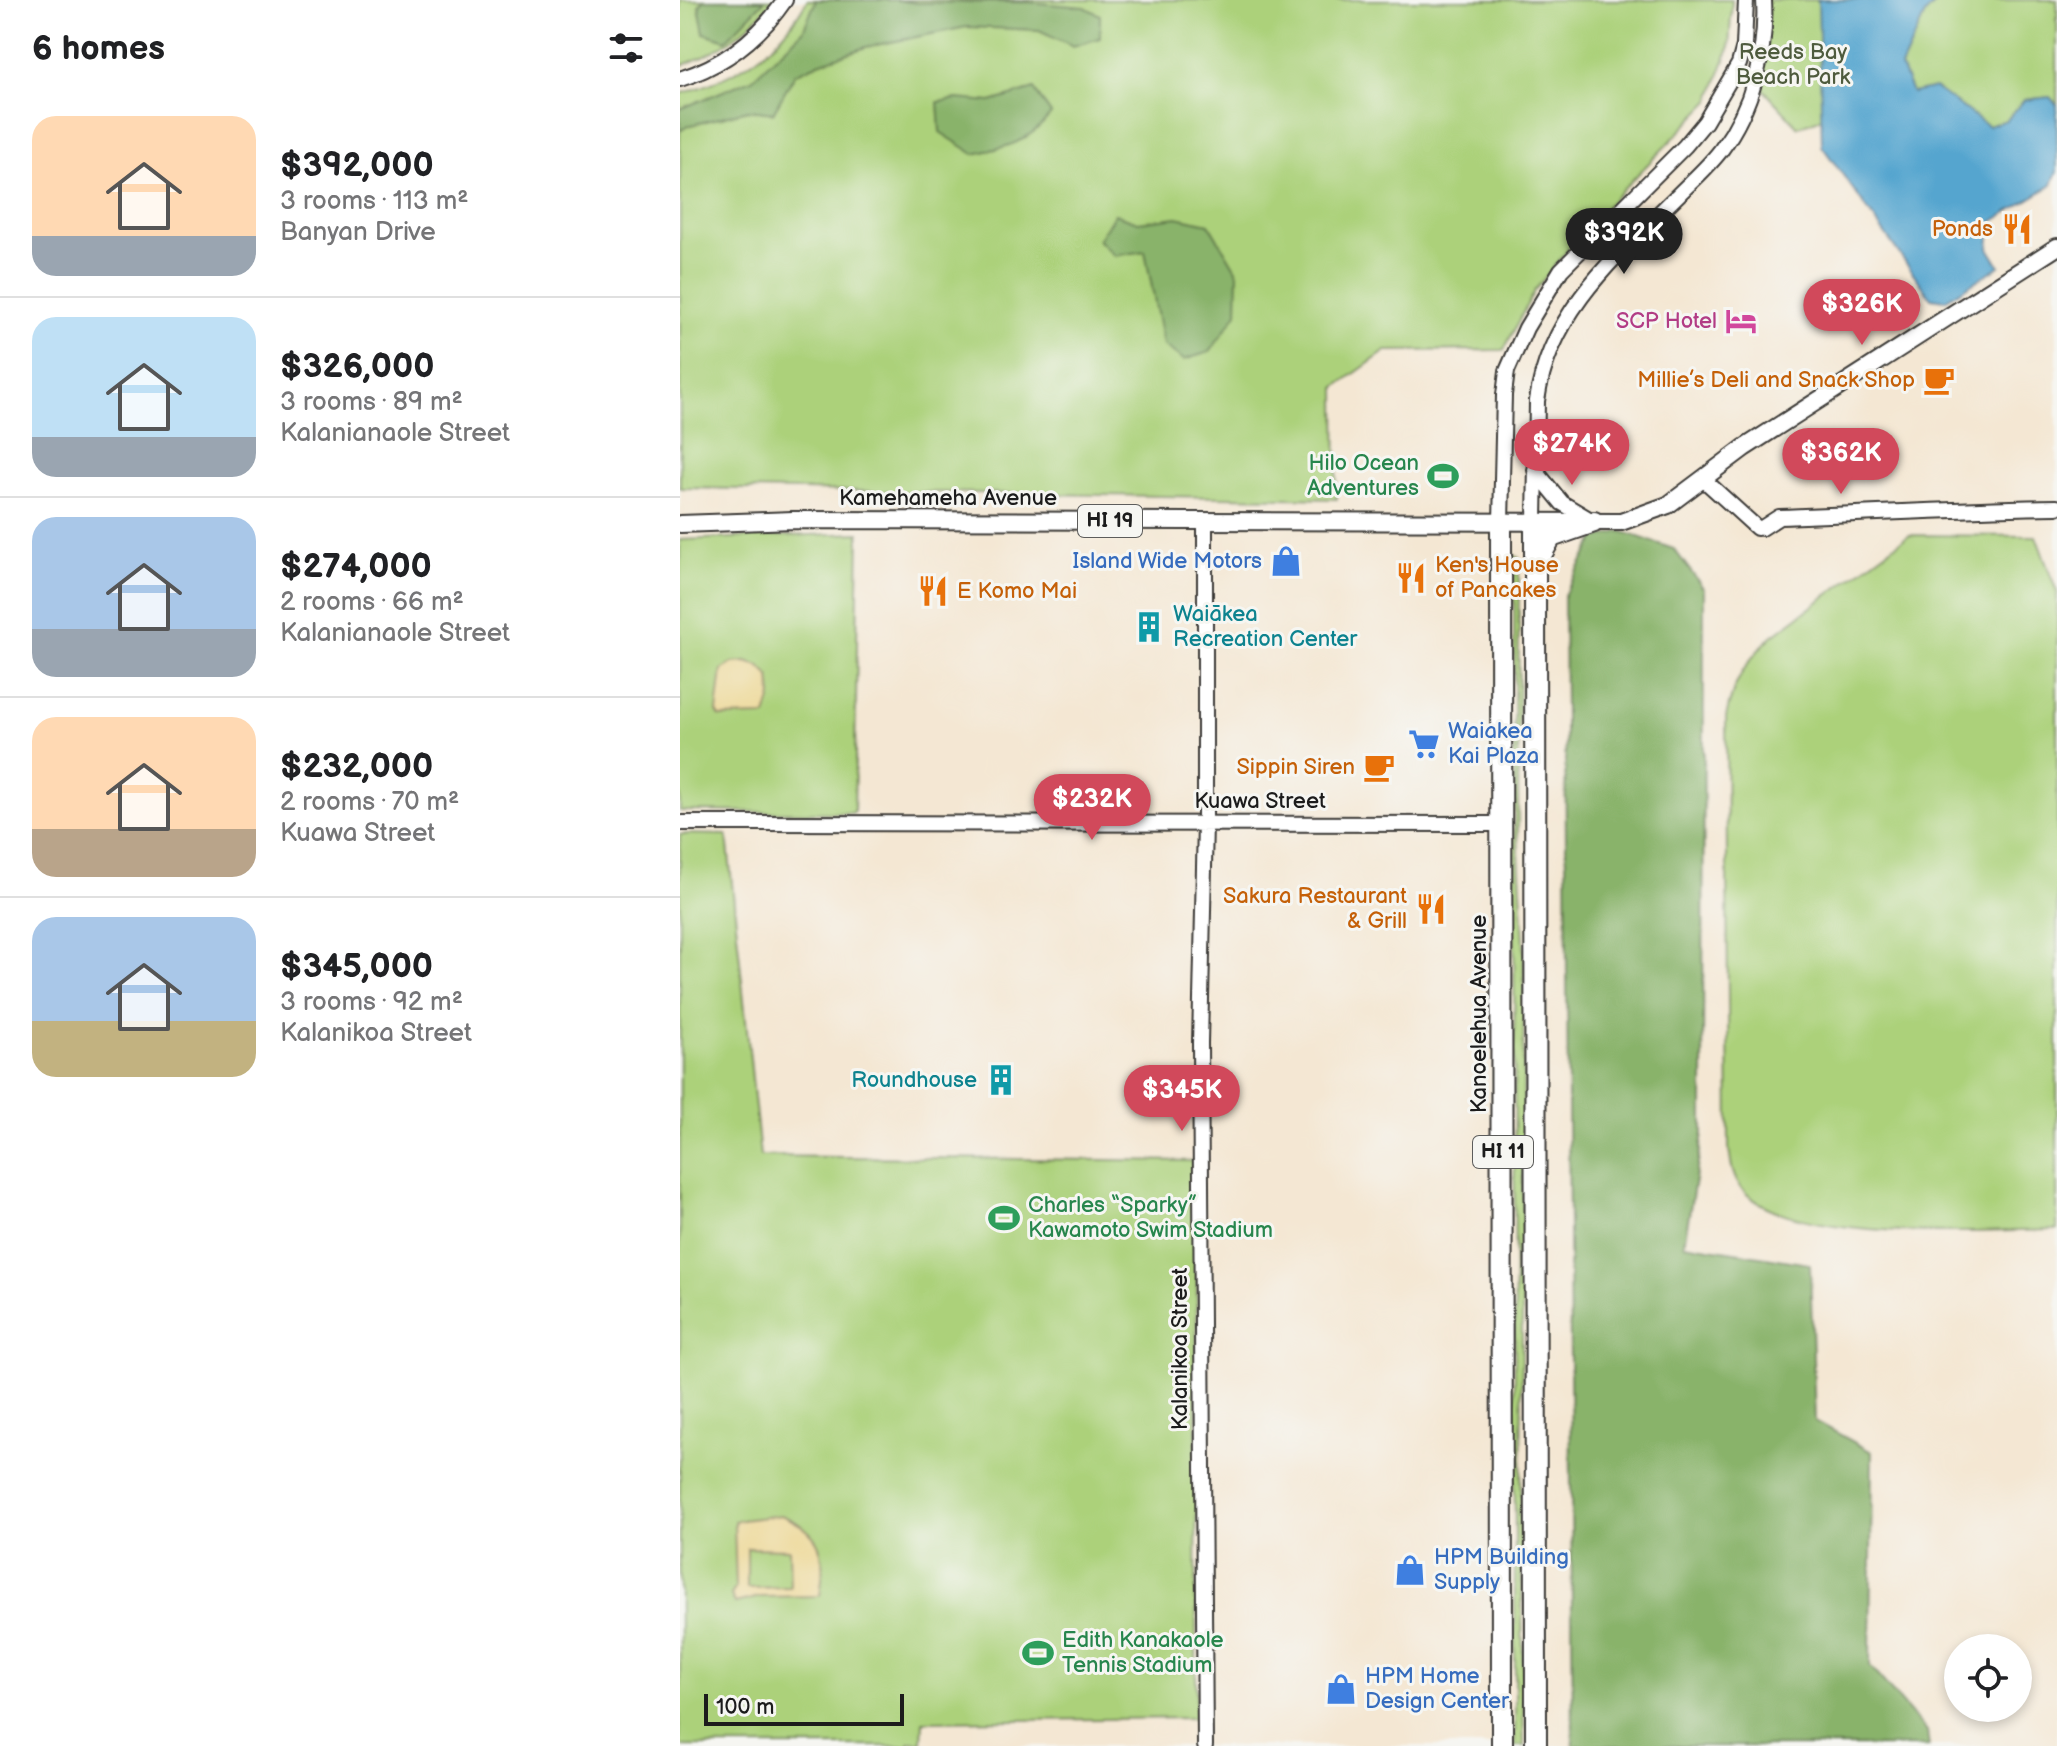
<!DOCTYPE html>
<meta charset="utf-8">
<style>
:root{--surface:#fff;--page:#f6f6f6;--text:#202124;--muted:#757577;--line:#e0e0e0;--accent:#d1495b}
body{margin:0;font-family:"Balsamiq Sans",sans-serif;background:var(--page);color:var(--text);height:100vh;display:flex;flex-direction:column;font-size:30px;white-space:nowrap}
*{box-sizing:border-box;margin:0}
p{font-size:26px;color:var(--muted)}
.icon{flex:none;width:44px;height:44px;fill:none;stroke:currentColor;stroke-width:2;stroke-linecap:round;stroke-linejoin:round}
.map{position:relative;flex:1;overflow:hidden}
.sheet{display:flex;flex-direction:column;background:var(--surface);width:680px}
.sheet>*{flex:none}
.buttons{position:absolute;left:1264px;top:1634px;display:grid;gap:16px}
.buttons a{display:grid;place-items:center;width:88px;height:88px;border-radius:50%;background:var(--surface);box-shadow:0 4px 12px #0003;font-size:40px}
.scale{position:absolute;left:24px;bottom:20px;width:200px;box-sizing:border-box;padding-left:8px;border:4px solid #1c1c1c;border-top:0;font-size:22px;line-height:28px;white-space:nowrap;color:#1c1c1c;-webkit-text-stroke:6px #f6f6f2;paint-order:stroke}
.price{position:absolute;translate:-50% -68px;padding:0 18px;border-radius:28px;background:var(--accent);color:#fff;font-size:26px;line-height:52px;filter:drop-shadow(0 2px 4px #0008)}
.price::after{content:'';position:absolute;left:50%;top:48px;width:24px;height:18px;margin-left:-12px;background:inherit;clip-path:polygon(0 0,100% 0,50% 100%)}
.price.on{background:#222;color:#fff}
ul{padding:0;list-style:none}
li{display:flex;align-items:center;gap:24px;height:200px;padding:0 32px}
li+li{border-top:2px solid var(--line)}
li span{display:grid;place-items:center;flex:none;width:224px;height:160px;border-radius:24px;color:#555}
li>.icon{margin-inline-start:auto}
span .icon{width:96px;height:96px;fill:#fffc;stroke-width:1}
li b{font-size:34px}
h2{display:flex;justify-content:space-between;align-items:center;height:96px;padding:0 32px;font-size:34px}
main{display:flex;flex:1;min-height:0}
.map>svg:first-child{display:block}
</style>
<main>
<section class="sheet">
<h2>6 homes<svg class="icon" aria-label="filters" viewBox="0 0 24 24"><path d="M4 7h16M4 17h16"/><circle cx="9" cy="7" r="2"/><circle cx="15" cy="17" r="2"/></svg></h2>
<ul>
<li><span style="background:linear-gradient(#ffd9b3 75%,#9aa5b1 0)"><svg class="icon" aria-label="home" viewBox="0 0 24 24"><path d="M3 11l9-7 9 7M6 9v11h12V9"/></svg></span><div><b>$392,000</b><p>3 rooms · 113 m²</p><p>Banyan Drive</p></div></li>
<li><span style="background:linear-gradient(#bfe0f5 75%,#9aa5b1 0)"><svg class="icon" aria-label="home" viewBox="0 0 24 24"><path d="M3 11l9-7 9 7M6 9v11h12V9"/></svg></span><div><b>$326,000</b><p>3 rooms · 89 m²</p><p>Kalanianaole Street</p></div></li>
<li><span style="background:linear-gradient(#a9c7e8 70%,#9aa5b1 0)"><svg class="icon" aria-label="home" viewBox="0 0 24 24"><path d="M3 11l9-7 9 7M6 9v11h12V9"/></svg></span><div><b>$274,000</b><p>2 rooms · 66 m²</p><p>Kalanianaole Street</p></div></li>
<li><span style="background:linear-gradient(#ffd9b3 70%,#b9a48a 0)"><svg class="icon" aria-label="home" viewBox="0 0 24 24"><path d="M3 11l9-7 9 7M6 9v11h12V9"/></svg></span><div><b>$232,000</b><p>2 rooms · 70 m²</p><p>Kuawa Street</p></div></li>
<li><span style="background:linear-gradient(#a9c7e8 65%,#c2b280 0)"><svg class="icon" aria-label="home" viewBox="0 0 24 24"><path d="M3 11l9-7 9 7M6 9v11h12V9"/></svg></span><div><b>$345,000</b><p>3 rooms · 92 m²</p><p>Kalanikoa Street</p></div></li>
</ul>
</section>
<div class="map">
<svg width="1377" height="1746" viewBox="0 0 1377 1746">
<rect width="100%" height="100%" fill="#f6f6f2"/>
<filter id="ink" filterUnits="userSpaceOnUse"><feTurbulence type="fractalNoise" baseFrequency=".0125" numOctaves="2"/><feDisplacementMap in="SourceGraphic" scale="16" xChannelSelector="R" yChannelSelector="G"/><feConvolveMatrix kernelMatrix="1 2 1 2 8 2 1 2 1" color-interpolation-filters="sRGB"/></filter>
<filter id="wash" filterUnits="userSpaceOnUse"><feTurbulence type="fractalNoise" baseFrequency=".006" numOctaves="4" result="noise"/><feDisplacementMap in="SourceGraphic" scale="32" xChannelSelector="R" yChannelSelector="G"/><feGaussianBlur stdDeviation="1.8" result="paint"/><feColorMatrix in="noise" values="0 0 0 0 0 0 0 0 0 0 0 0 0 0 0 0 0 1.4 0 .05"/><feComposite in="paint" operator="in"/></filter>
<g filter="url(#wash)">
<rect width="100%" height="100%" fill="#f4e7d3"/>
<path fill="#acd17a" stroke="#64764b" stroke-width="2" d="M0 0H93C67 32 39 52 0 66Z
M127 0H1052L1049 49 1030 101 909 224 854 291 824 350 706 351 656 387 657 499 0 488V94C55 78 99 52 127 0Z
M1084 0H1154L1147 116 1118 127 1083 89 1078 65Z
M1259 0H1377V105L1370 97 1344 100 1327 120 1308 126 1255 88 1232 94 1221 67 1245 14Z
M179 533 174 813 0 811V540Z
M1229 535 1356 536 1377 592V1230C1306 1231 1109 1244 1062 1189 1052 1177 1051 1163 1049 1149L1046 717C1053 682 1067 660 1092 636Z
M834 555 839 558 838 836 844 941 841 1525 844 1746H835V1698Z
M0 834 47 835 80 1156 517 1161 516 1718 243 1721 242 1743 229 1742V1746H0Z"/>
<path fill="#89b36a" stroke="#526843" stroke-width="2" d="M25 0H85L46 40 24 33 19 6Z
M136 0H216L237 3 347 2 405 7 420 15V38L393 46 359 30 287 27 186 47 139 63 115 74 93 113 68 110 8 126 0 131V109L72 79 123 31Z
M354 89 371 114C348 143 328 147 294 154L260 132 258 102 277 99 311 102Z
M435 214 458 222 497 217 529 224 558 273 557 313 530 352 504 360 483 345 465 251 435 256 418 240Z
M941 531 994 549 1024 589 1023 1134 1004 1244 1130 1264 1135 1421 1192 1452 1190 1666 1247 1732 1249 1746H893L884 595 915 539Z"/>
<path fill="#eeda9e" stroke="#857b5d" stroke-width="2" fill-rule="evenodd" d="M66 662 79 666 90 677 92 696 86 716 40 717 37 712 42 670 53 663Z
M101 1515C144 1532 146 1554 140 1596L80 1597 55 1603 51 1595 56 1587 54 1521ZM67 1548 109 1549 110 1587 67 1588Z"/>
<path fill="#54a5cf" stroke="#386076" stroke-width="2" d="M1138 0H1259L1245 14 1221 67 1232 93 1255 88 1308 126 1327 120 1344 100 1370 97 1377 105V171L1372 185 1312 222 1309 248 1320 266 1265 300 1251 298 1142 146Z"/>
</g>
<g filter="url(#ink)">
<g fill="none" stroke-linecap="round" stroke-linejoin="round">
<defs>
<path id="minor" d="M0 79C44 65 79 38 105 0
M855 470 882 503 914 522
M1023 479 1077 528
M821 522 824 395 827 371 846 328 881 270 1005 146 1025 122 1059 64 1064 46 1066 0
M855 522 857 401C869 311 938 254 999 194 1013 180 1029 166 1041 150 1072 108 1087 52 1084 0
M1082 528 1099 517C1192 514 1284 508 1377 507
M0 823 823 824
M525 1746 520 1043 525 823V521"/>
<path id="major" d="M0 524 113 520 941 522 988 505 1064 448 1377 247"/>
<path id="highway" d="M821 522 822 1746
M855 522 856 1746
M857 562 871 537 914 522"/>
</defs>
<use href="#minor" stroke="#3c3a37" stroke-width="18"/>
<use href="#major" stroke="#3c3a37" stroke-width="20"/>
<use href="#highway" stroke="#3c3a37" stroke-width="24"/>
<use href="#minor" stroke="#fff" stroke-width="14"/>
<use href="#major" stroke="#fff" stroke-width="16"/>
<use href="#highway" stroke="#fff" stroke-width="20"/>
</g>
</g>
<defs>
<symbol id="restaurant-bare" viewBox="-9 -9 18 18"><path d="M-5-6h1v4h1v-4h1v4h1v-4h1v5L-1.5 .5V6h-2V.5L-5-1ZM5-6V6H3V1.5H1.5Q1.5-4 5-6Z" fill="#e8710a" stroke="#f6f6f2" stroke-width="2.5" paint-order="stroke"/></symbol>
<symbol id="hotel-bare" viewBox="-9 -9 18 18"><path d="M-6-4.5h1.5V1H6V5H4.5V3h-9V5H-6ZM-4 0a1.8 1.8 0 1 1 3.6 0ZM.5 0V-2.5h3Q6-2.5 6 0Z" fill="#d1479c" stroke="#f6f6f2" stroke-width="2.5" paint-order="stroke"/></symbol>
<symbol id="cafe-bare" viewBox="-9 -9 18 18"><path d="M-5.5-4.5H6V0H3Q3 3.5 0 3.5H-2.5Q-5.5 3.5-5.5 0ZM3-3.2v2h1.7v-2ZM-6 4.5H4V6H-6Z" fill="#e8710a" stroke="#f6f6f2" stroke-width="2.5" paint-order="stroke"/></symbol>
<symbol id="stadium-bare" viewBox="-9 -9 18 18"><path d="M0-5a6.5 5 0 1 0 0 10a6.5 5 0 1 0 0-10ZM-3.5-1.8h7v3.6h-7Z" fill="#2e9e5b" stroke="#f6f6f2" stroke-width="2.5" paint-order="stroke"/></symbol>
<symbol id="shop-bare" viewBox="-9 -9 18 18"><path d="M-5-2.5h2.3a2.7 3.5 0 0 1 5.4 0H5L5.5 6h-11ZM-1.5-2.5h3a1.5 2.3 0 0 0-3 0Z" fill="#3f7fe0" stroke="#f6f6f2" stroke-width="2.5" paint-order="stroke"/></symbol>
<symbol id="building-bare" viewBox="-9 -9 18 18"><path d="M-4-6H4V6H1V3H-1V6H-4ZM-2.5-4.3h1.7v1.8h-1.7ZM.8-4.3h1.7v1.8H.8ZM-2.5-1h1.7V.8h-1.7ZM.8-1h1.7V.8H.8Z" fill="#0f9aa8" stroke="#f6f6f2" stroke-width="2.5" paint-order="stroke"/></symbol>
<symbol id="supermarket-bare" viewBox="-9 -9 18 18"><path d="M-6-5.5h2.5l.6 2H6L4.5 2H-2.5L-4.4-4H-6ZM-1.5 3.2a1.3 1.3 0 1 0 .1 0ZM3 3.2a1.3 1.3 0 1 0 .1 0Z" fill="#3f7fe0" stroke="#f6f6f2" stroke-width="2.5" paint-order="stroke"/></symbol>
</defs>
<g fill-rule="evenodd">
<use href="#restaurant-bare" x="1315" y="207" width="44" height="44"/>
<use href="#hotel-bare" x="1039" y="299" width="44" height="44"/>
<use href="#cafe-bare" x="1237" y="358" width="44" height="44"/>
<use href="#stadium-bare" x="741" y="454" width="44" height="44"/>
<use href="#shop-bare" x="584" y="539" width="44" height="44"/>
<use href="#restaurant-bare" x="709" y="556" width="44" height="44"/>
<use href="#restaurant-bare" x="231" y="569" width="44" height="44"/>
<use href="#building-bare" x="447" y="605" width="44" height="44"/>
<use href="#supermarket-bare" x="722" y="722" width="44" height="44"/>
<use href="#cafe-bare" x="677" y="745" width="44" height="44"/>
<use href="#restaurant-bare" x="729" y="887" width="44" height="44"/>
<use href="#building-bare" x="299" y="1058" width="44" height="44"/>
<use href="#stadium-bare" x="302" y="1196" width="44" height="44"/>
<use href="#shop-bare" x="708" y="1548" width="44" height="44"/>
<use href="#stadium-bare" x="336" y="1631" width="44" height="44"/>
<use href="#shop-bare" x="639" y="1667" width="44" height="44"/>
</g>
<g text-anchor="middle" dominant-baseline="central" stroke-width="6" stroke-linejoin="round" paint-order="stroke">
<g fill="#f6f6f2" stroke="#5d5d5c" stroke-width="2">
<rect x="398" y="505" width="64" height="32" rx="6"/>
<rect x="793" y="1136" width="60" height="32" rx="6"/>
</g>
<g font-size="20" font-weight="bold" fill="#1c1c1c">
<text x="430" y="521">HI 19</text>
<text x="823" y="1152">HI 11</text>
</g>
<g font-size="22" fill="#4e5b3d" stroke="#f6f6f2">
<text x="1113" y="52">Reeds Bay<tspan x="1113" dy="25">Beach Park</tspan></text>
</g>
<g font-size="22" fill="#c56008" stroke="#f6f6f2" text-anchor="end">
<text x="1313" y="229">Ponds</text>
<text x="1235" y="380">Millie’s Deli and Snack Shop</text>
<text x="755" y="565" text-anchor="start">Ken's House<tspan x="755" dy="25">of Pancakes</tspan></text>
<text x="277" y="591" text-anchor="start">E Komo Mai</text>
<text x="675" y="767">Sippin Siren</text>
<text x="727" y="896">Sakura Restaurant<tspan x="727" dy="25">&amp; Grill</tspan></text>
</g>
<g font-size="22" fill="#b23c85" stroke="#f6f6f2" text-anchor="end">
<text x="1037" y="321">SCP Hotel</text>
</g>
<g font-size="22" fill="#27864d" stroke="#f6f6f2" text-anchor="start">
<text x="739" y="463" text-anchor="end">Hilo Ocean<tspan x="739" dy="25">Adventures</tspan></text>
<text x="348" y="1205">Charles “Sparky”<tspan x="348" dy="25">Kawamoto Swim Stadium</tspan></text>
<text x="382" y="1640">Edith Kanakaole<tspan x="382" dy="25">Tennis Stadium</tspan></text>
</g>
<g font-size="22" fill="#1c1c1c" stroke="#f6f6f2">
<text x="268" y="498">Kamehameha Avenue</text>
<text x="580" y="801">Kuawa Street</text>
<text transform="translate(799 1014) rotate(-90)">Kanoelehua Avenue</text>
<text transform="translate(500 1349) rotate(-90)">Kalanikoa Street</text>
</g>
<g font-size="22" fill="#366cbe" stroke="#f6f6f2" text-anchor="start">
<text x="582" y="561" text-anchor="end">Island Wide Motors</text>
<text x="768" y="731">Waiakea<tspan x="768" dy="25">Kai Plaza</tspan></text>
<text x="754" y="1557">HPM Building<tspan x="754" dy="25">Supply</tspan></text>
<text x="685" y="1676">HPM Home<tspan x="685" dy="25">Design Center</tspan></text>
</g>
<g font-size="22" fill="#0d838f" stroke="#f6f6f2" text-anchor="start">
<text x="493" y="614">Waiākea<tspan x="493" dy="25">Recreation Center</tspan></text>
<text x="297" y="1080" text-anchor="end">Roundhouse</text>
</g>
</g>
</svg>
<div class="buttons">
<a><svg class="icon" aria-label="locate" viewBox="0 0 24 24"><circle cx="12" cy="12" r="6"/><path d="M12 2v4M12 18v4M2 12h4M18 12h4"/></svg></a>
</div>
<div class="scale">100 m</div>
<b class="price on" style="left:944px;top:276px">$392K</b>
<b class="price" style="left:1182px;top:347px">$326K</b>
<b class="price" style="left:892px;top:487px">$274K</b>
<b class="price" style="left:1161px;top:496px">$362K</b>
<b class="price" style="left:412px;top:842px">$232K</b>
<b class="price" style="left:502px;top:1133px">$345K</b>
</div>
</main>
